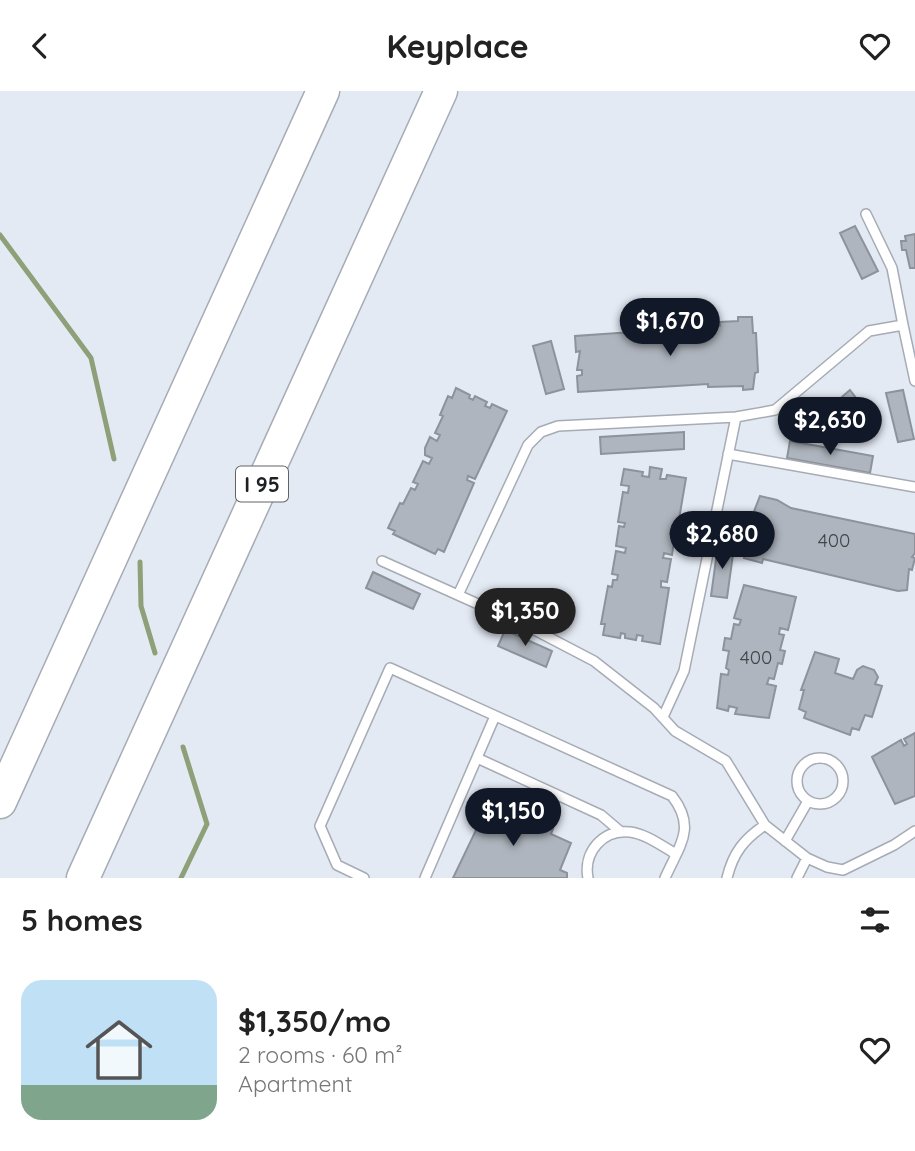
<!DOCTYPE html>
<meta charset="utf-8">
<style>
:root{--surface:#fff;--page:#f6f6f6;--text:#222;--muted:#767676;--line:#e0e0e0;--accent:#111827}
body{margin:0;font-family:Quicksand,sans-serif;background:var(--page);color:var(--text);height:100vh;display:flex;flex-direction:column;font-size:26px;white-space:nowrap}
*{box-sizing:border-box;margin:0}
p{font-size:23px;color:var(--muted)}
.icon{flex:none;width:38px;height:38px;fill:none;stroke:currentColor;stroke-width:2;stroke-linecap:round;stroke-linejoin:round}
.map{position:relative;height:787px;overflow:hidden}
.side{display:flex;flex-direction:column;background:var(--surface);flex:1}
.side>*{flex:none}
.price{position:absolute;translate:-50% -60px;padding:0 16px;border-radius:24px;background:var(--accent);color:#fff;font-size:23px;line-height:46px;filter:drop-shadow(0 2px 4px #0008)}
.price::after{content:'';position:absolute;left:50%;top:42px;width:21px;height:16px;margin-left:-10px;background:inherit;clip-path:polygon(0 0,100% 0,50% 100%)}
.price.selected{background:#222;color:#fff}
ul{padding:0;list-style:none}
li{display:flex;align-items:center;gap:21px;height:175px;padding:0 21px}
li+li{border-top:2px solid var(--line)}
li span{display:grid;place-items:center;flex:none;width:196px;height:140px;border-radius:21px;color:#555}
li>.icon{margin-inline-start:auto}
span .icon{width:84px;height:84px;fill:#fffc;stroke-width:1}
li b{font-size:30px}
h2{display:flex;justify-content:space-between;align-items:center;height:84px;padding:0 21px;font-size:30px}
header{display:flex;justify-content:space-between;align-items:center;height:91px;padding:0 21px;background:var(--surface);font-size:32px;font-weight:800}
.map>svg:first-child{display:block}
</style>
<header><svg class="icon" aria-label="back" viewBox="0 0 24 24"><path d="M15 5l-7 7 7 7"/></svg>Keyplace<svg class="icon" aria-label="heart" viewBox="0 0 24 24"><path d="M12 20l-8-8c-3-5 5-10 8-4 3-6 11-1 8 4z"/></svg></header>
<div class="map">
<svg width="915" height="787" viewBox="0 0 915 787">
<rect width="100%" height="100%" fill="#e4eaf4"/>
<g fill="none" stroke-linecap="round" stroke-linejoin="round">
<path stroke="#8da077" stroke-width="5" d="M0 144 91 267 114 368
M140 471 141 515 155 562
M181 787 207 733 183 656"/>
</g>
<path fill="#afb5be" stroke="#8d929b" stroke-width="2" d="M855 135 878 180 862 188 840 142Z
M915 143V177H910L906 159H902L901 150H906L905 145Z
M738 226H752L753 242H756L758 281 755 282 753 298 743 299V295L708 296V293L578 301 577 285 582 284V279H577L580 260 576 261 575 245 720 235V231L738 230Z
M551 250 564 298 546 303 533 255Z
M456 297 470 304 469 307 473 309 475 305 487 311 485 315 490 317 492 313 507 320 475 388 468 385 467 389 474 392 444 461 438 458 435 463 393 443 395 440 388 437 400 412 403 413 411 397 415 399 418 393 413 391 423 370 429 373 432 367 425 364V357L430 346 437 350 440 344 435 342 443 325 440 324 448 305 452 307Z
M850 299 860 312 865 309 873 319 850 337 842 328 847 324 836 311Z
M903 299 914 348 898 351 886 302Z
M684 341V358L601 363 600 346Z
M790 350 873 365 870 382 787 367Z
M650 376 662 378 660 388H666L667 384 686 387 677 440 671 439 670 443 675 444 672 464 664 462 663 467 671 468 667 491 661 490V496L669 497 660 553 642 550 643 545 637 544 636 549 625 547V543L621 542 620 547 603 544 605 533H601L608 495 612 496 613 489H617L618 484 612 483 616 460 625 462 626 457 616 455 619 435 624 436 625 432 618 431 623 401 628 402 629 395 621 394 624 378 643 381 642 385 649 386Z
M760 405 777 409 791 417 915 443V462L912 466 915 467 912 479 909 478 907 499 898 500 763 468 762 472 744 467 754 442 744 440 747 429 756 431 757 424 753 423Z
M718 454 734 456 727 507 711 505Z
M373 481 420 503 413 518 366 497Z
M744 494 796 506 788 539 780 537 779 543 784 544 780 559 785 560 782 573 778 572 774 588 769 587 767 593 776 595 769 627 735 623 737 617 729 615 728 620 717 617 721 583 728 584 729 579 726 577 729 560 723 559 725 547 731 548 734 533 739 534 741 529 734 527Z
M505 539 552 560 546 576 498 555Z
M815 561 839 568 835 582 853 588 857 579 863 575 874 579 878 586 875 593 882 595 872 626 865 624 859 639 852 637 850 644 804 627 806 621 799 618 804 599H801Z
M915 642V705L895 713 872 666 901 649 904 655 907 653 904 648Z
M490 710 553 738 551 743 571 752 560 779 567 782V787H453Z"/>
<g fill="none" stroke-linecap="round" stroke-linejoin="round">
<defs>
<path id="lane" d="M866 123 892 177 903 234
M728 363 915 396
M382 470 527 535 594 570 654 617 675 640 726 670 765 734 807 767 827 776 843 779 894 754 915 740
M458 504 528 354 541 341 558 335 736 326 775 319 869 240 903 234 915 290
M663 626 684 580 736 326
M797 690a23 23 0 1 1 46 0a23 23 0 1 1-46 0Z
M477 667 601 724 621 741
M785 750 808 710
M364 787 337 774 320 735 390 577 672 705C697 737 679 755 665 787
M425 787 495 625
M588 787C583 761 603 738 630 741 646 743 662 755 676 763
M727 787C733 762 744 748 765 734
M797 787 807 767"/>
<path id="highway" d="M0 711 323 0
M83 787 441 0"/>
</defs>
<use href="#lane" stroke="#a6abb4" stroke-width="12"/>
<use href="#highway" stroke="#a6abb4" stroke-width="35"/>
<use href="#lane" stroke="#fff" stroke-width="9"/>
<use href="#highway" stroke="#fff" stroke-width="32"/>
</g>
<g text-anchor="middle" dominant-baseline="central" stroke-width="7" stroke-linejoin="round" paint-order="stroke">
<g font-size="19" fill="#42454a">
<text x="834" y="449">400</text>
<text x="756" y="566">400</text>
</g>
<rect fill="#fff" stroke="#626366" stroke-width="2" x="236" y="375.5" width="52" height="35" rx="5"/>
<g font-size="21" font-weight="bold" fill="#1e2024">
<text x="262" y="393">I 95</text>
</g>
</g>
</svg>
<b class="price" style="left:670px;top:267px">$1,670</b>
<b class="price" style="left:830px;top:366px">$2,630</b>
<b class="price" style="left:722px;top:480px">$2,680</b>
<b class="price selected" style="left:525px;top:557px">$1,350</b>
<b class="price" style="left:513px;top:757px">$1,150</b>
</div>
<section class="side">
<h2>5 homes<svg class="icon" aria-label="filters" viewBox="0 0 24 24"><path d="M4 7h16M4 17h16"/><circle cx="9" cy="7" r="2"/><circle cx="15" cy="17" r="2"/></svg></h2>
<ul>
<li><span style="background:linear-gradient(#bfe0f5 75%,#7fa58c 0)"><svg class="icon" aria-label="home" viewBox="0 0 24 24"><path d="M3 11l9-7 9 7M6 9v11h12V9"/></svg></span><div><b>$1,350/mo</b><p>2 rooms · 60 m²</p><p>Apartment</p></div><svg class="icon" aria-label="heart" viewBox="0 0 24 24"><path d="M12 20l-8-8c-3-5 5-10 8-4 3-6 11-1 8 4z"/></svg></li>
</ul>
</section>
